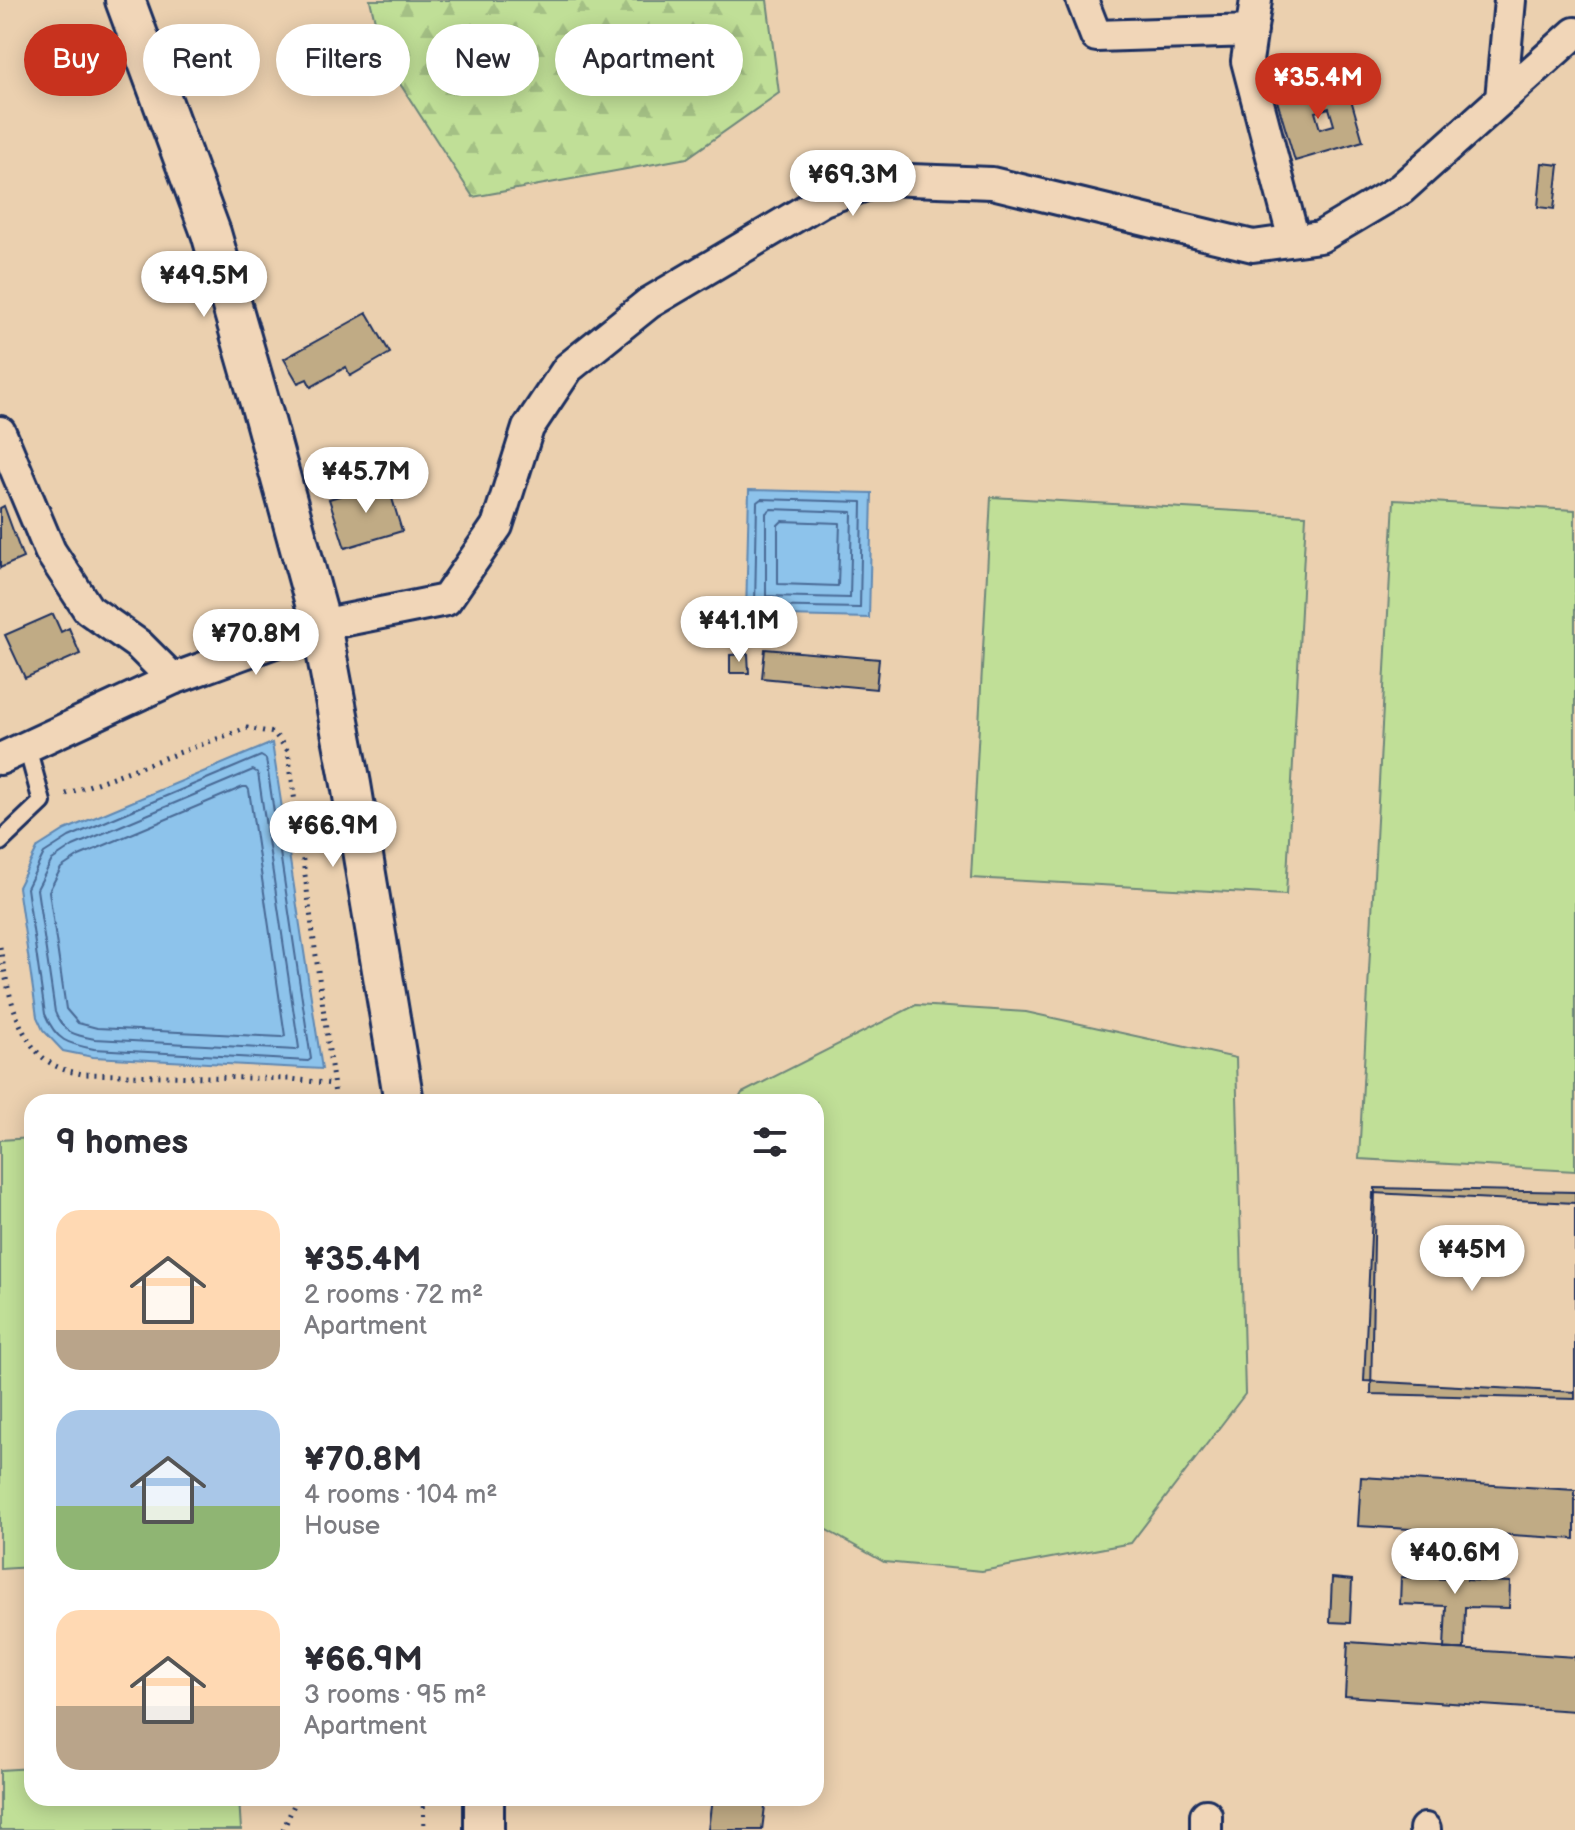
<!DOCTYPE html>
<meta charset="utf-8">
<style>
:root{--surface:#fff;--page:#f7f7f7;--text:#2b2b33;--muted:#7c7c81;--accent:#c8321e}
body{margin:0;font-family:"Balsamiq Sans",sans-serif;background:var(--page);color:var(--text);height:100vh;display:flex;flex-direction:column;font-size:30px;white-space:nowrap}
*{box-sizing:border-box;margin:0}
p{font-size:26px;color:var(--muted)}
.icon{flex:none;width:44px;height:44px;fill:none;stroke:currentColor;stroke-width:2;stroke-linecap:round;stroke-linejoin:round}
.map{position:relative;flex:1;overflow:hidden}
.side{position:absolute;left:24px;top:1094px;width:800px;height:712px;display:flex;flex-direction:column;background:var(--surface);border-radius:24px;box-shadow:0 4px 20px #0003}
.side>*{flex:none}
.hud{position:absolute;left:24px;top:24px;width:800px;height:72px;display:flex;gap:16px}
.price{position:absolute;translate:-50% -68px;padding:0 18px;border-radius:28px;background:#fff;color:#222;font-size:26px;line-height:52px;filter:drop-shadow(0 2px 4px #0008)}
.price::after{content:'';position:absolute;left:50%;top:48px;width:24px;height:18px;margin-left:-12px;background:inherit;clip-path:polygon(0 0,100% 0,50% 100%)}
.price.active{background:var(--accent);color:#fff}
ul{padding:0;list-style:none}
li{display:flex;align-items:center;gap:24px;height:200px;padding:0 32px}
li span{display:grid;place-items:center;flex:none;width:224px;height:160px;border-radius:24px;color:#555}
li>.icon{margin-inline-start:auto}
span .icon{width:96px;height:96px;fill:#fffc;stroke-width:1}
li b{font-size:34px}
h2{display:flex;justify-content:space-between;align-items:center;height:96px;padding:0 32px;font-size:34px}
.tag{padding:0 28px;border-radius:36px;background:var(--surface);box-shadow:0 4px 20px #0003;font-size:28px;line-height:72px}
.tag.active{background:var(--accent);color:#fff}
.map>svg:first-child{display:block}
</style>
<div class="map">
<svg width="1575" height="1830" viewBox="0 0 1575 1830">
<defs>
<pattern id="forest-firs" width="22" height="20" patternUnits="userSpaceOnUse" patternTransform="scale(2)"><rect width="22" height="20" fill="#c0df97"/><path d="M5 1l3.5 6h-7zM16 11l3.5 6h-7z" fill="#a4c085"/></pattern>
</defs>
<rect width="100%" height="100%" fill="#ebd0af"/>
<filter id="ink" filterUnits="userSpaceOnUse"><feTurbulence type="fractalNoise" baseFrequency=".0125" numOctaves="2"/><feDisplacementMap in="SourceGraphic" scale="16" xChannelSelector="R" yChannelSelector="G"/><feConvolveMatrix kernelMatrix="1 2 1 2 8 2 1 2 1" color-interpolation-filters="sRGB"/></filter>
<g filter="url(#ink)">
<path fill="url(#forest-firs)" stroke="#6e877a" stroke-width="2" d="M370 0H767L779 93 687 158 473 197 384 59Z"/>
<path fill="#c0df97" stroke="#6e877a" stroke-width="2" d="M991 497 1306 515 1286 895 971 878Z
M1394 500 1575 510V1171L1359 1159Z
M916 1005 1026 1012 1236 1058 1245 1394 1131 1543 982 1571 884 1562 816 1524V1102H737L742 1093Z
M32 1138V1567L0 1569V1140Z
M32 1768V1798H239L241 1830H0V1770Z"/>
<path fill="#8dc3eb" stroke="#5f88b3" stroke-width="2" d="M749 490 872 493 869 618 746 615Z
M272 743 322 1069 93 1057 63 1051 43 1030 37 1017 18 887 38 847 65 830Z"/>
<g fill="none" stroke-linecap="round" stroke-linejoin="round">
<path stroke="#496a96" stroke-width="2" d="M761 499 862 502 860 608 755 606 757 502Z
M771 509 852 512 850 598 766 596V513Z
M782 521 840 523 838 586 778 584V525Z
M261 756 266 759 311 1059 308 1061 94 1049C68 1044 56 1041 45 1014L27 888 44 853 69 837Z
M253 770 258 773 299 1048 296 1050 95 1039C74 1035 63 1033 55 1012L37 889 52 860 73 846Z
M243 787H247L249 790 285 1036 282 1037 97 1028 78 1023 66 1009 49 891 61 868 79 856Z"/>
</g>
<path fill="#c0ab85" stroke="#1b2f5e" stroke-width="2" fill-rule="evenodd" d="M1340 83 1344 98 1350 96 1363 141 1295 161 1275 94 1296 88 1299 95ZM1329 108 1334 125 1320 129 1315 112Z
M1542 163 1559 165 1554 209 1538 207Z
M367 313 390 353 350 376 346 367 311 387 307 379 298 383 284 359Z
M387 482 402 531 345 548 329 499Z
M4 506 23 558 0 568V508Z
M53 614 61 632 69 628 80 654 25 678 5 635Z
M765 649 879 659 876 689 762 678Z
M748 654 749 673H730V655Z
M1375 1188 1575 1192V1399L1371 1394Z
M1373 1193 1575 1203V1392L1364 1381Z
M1361 1477 1575 1490V1539L1480 1533 1478 1555 1443 1552 1445 1531 1358 1526Z
M1448 1553 1468 1554 1467 1580 1510 1582 1509 1608 1465 1607 1464 1649H1444L1446 1606 1400 1604 1401 1577 1447 1579Z
M1332 1578 1352 1580 1350 1623 1330 1622Z
M1348 1642 1575 1657V1711L1345 1696Z
M712 1798H766L762 1830H708Z"/>
<g fill="none" stroke-linecap="round" stroke-linejoin="round">
<defs>
<path id="service" d="M0 842 42 802 27 747"/>
<path id="minor" d="M1082 0 1096 36 1252 31
M1256 0 1247 61 1294 240
M1501 99 1510 0
M0 432 50 551 88 609 139 645 173 679
M0 759 173 679 321 625 446 600 497 526 528 428 568 368 649 303 823 200 883 179 992 183 1253 246 1320 237 1401 189 1575 33
M1206 1815V1830
M1425 1829V1830"/>
<path id="tertiary" d="M125 0 211 233 264 417 321 625 351 784 404 1102
M484 1830V1798"/>
</defs>
<use href="#service" stroke="#1b2f5e" stroke-width="22"/>
<use href="#minor" stroke="#1b2f5e" stroke-width="36"/>
<use href="#tertiary" stroke="#1b2f5e" stroke-width="44"/>
<path stroke="#1b2f5e" stroke-width="5" stroke-dasharray="2 6" stroke-linecap="butt" d="M66 794 247 728 274 733 288 751 336 1102
M0 947C7 986 17 1049 58 1067 65 1071 74 1072 82 1074L291 1079 333 1084
M423 1798 424 1830
M283 1830 297 1798"/>
<use href="#service" stroke="#f1d6b8" stroke-width="16"/>
<use href="#minor" stroke="#f1d6b8" stroke-width="30"/>
<use href="#tertiary" stroke="#f1d6b8" stroke-width="38"/>
</g>
</g>
</svg>
<b class="price active" style="left:1318px;top:121px">¥35.4M</b>
<b class="price" style="left:853px;top:218px">¥69.3M</b>
<b class="price" style="left:204px;top:319px">¥49.5M</b>
<b class="price" style="left:366px;top:515px">¥45.7M</b>
<b class="price" style="left:739px;top:664px">¥41.1M</b>
<b class="price" style="left:256px;top:677px">¥70.8M</b>
<b class="price" style="left:333px;top:869px">¥66.9M</b>
<b class="price" style="left:1472px;top:1293px">¥45M</b>
<b class="price" style="left:1455px;top:1596px">¥40.6M</b>
<div class="hud">
<a class="tag active">Buy</a>
<a class="tag">Rent</a>
<a class="tag">Filters</a>
<a class="tag">New</a>
<a class="tag">Apartment</a>
</div>
<section class="side">
<h2>9 homes<svg class="icon" aria-label="filters" viewBox="0 0 24 24"><path d="M4 7h16M4 17h16"/><circle cx="9" cy="7" r="2"/><circle cx="15" cy="17" r="2"/></svg></h2>
<ul>
<li><span style="background:linear-gradient(#ffd9b3 75%,#b9a48a 0)"><svg class="icon" aria-label="home" viewBox="0 0 24 24"><path d="M3 11l9-7 9 7M6 9v11h12V9"/></svg></span><div><b>¥35.4M</b><p>2 rooms · 72 m²</p><p>Apartment</p></div></li>
<li><span style="background:linear-gradient(#a9c7e8 60%,#8fb573 0)"><svg class="icon" aria-label="home" viewBox="0 0 24 24"><path d="M3 11l9-7 9 7M6 9v11h12V9"/></svg></span><div><b>¥70.8M</b><p>4 rooms · 104 m²</p><p>House</p></div></li>
<li><span style="background:linear-gradient(#ffd9b3 60%,#b9a48a 0)"><svg class="icon" aria-label="home" viewBox="0 0 24 24"><path d="M3 11l9-7 9 7M6 9v11h12V9"/></svg></span><div><b>¥66.9M</b><p>3 rooms · 95 m²</p><p>Apartment</p></div></li>
</ul>
</section>
</div>
